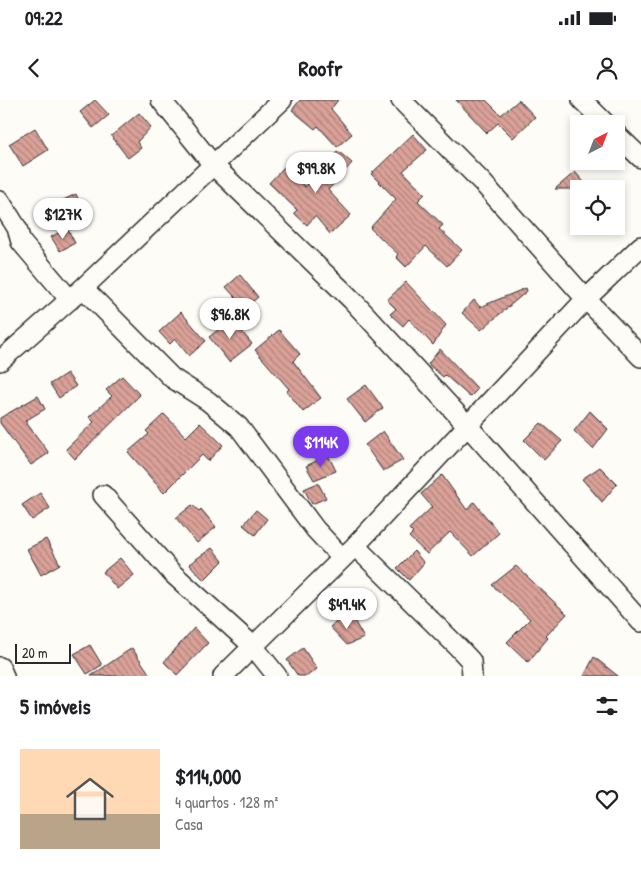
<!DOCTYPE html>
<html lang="pt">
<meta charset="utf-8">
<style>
:root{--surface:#fff;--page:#f2f2f2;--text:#202124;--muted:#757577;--accent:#7c3aed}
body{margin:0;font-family:"Patrick Hand",sans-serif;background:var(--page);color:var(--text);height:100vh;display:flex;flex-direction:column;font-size:19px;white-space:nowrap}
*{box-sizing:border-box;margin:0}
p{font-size:16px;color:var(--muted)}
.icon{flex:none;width:28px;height:28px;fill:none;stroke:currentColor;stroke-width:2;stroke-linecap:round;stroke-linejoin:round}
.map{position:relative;height:576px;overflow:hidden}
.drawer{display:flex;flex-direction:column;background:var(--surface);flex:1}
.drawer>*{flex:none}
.needle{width:32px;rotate:42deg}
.buttons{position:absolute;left:570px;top:15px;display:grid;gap:10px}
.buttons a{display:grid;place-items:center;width:55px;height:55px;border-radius:0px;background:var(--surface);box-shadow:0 2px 8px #0003;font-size:25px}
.scale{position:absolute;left:15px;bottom:12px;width:56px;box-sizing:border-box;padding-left:5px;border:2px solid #2b2b2b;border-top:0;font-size:14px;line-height:18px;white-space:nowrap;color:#2b2b2b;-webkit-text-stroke:4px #fdfcf7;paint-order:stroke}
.price{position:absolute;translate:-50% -42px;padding:0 11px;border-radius:18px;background:#fff;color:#222;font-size:16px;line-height:32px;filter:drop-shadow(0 1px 2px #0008)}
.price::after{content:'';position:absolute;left:50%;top:30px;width:15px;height:11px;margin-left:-8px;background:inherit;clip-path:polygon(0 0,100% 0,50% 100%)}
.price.on{background:var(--accent);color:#fff}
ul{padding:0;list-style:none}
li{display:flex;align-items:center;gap:15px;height:125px;padding:0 20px}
li span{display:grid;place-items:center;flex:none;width:140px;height:100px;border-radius:0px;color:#555}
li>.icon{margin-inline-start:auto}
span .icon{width:60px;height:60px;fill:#fffc;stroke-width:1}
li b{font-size:21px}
h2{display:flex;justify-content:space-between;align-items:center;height:60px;padding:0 20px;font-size:21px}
.status{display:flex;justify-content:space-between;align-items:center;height:35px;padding:0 25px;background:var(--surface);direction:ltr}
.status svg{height:14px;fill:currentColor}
header{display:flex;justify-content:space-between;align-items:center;height:65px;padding:0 20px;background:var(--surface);font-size:22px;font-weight:700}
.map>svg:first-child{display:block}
</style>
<div class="status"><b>09:22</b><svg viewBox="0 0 49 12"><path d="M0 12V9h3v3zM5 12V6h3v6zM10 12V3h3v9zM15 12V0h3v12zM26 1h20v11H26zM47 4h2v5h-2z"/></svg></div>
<header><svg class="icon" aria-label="back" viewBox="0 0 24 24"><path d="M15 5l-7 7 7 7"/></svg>Roofr<svg class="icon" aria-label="person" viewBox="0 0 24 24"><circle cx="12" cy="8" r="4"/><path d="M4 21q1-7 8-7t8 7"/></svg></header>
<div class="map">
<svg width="641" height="576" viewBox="0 0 641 576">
<defs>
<pattern id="building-back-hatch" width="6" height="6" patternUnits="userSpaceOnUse" patternTransform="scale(1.25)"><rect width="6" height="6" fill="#daa198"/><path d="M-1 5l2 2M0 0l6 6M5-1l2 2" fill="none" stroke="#b1837c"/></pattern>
</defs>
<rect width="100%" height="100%" fill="#fdfcf7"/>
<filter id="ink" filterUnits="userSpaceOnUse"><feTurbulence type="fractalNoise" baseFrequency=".02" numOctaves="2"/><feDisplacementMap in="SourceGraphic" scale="10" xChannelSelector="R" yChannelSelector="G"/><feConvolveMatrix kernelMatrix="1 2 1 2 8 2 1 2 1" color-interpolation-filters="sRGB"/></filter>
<g filter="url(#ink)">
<path fill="url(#building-back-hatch)" stroke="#2b2b2b" d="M95 0 109 15 93 28 80 12Z
M300 0H338L331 9 352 34 337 47 318 26 315 29 292 10Z
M456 0H486L501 15 519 0 535 17 513 38 498 23 487 33Z
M139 13 151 27 137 42 141 48 128 58 111 36Z
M35 28 48 50 23 66 9 44Z
M413 34 427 50 403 71 425 94 418 101 443 125 439 129 462 150 447 166 426 146 406 167 396 157 398 154 370 128 396 99 371 74Z
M338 51 352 63 328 90 351 115 330 134 315 116 307 125 294 113 297 110 269 83 284 67 305 87Z
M575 72 590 89H555Z
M76 94 86 117 70 124 59 102Z
M67 128 75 143 60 151 51 137Z
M240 175 258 197 245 208 226 187Z
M406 182 446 225 433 245 409 219 403 226 390 214 396 209 387 200Z
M526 188 527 191 481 230 462 213 474 200 480 207Z
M181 212 206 241 189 256 175 239 170 244 159 232Z
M232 219 252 244 229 262 209 237Z
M279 230 300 254 293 261 321 298 303 312 287 291 289 289 255 250Z
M440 249 478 289 470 297 445 275 443 277 428 264Z
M67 273 76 286 59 298 50 284Z
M122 276 140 295 75 359 66 349 94 322 89 317 112 296 106 290Z
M366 285 383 308 365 322 347 299Z
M38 296 45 309 25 321 49 353 31 365 0 323V318Z
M590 311 608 329 593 349 574 331Z
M164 314 186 337 200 323 223 345 208 361 202 355 164 393 128 352 149 334 146 331Z
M541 323 562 341 544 360 524 340Z
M383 331 403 360 383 371 365 345Z
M328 355 336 371 314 380 306 366Z
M600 367 617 384 602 402 582 379Z
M442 375 467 410 474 402 499 433 473 456 450 432 427 454 409 437 413 433 409 429 432 407 421 394Z
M318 383 326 398 312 404 304 389Z
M40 393 50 408 32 420 22 405Z
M192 405 199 411 201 409 216 427 197 443 176 418Z
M256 410 267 419 255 435 243 425Z
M46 439 60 464 41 475 27 449Z
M212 448 223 461 204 480 189 464Z
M414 451 424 463 409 480 397 468Z
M120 458 134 475 117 489 103 472Z
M516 466 567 514 546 536 548 538 528 562 507 542 530 519 492 485Z
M349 512 364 538 347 545 330 527Z
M194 528 208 543 177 575 164 562Z
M90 545 102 565 87 574 74 554Z
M132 548 151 576H91Z
M303 548 317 569 307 576H298L287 560Z
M594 557 618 576H584Z"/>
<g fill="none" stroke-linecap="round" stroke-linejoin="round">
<defs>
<path id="minor" d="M161 0 214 66 352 200 467 325 641 522
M401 0 482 82 586 199 641 257
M582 0 606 24
M616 34 641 58
M0 101 17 128 21 142 70 200
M83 188 172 278 208 301 239 327 315 429 342 458
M0 261 83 188 282 0
M103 395 172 473 253 546 277 576
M355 446 457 546 471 561 472 576
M0 567 4 576
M223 576 355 446 586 199 641 146"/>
</defs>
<use href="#minor" stroke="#2b2b2b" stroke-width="22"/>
<use href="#minor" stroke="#fdfcf7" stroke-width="19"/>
</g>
</g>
</svg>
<div class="buttons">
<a><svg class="needle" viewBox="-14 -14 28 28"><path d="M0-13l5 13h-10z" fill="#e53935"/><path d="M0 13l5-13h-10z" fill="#757577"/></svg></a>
<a><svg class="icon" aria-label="locate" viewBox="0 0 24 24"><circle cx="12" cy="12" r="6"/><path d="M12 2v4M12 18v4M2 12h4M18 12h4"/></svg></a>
</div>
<div class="scale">20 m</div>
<b class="price" style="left:316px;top:94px">$99.8K</b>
<b class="price" style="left:63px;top:140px">$127K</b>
<b class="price" style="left:230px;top:240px">$96.8K</b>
<b class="price on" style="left:321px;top:368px">$114K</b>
<b class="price" style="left:347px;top:530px">$49.4K</b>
</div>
<section class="drawer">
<h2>5 imóveis<svg class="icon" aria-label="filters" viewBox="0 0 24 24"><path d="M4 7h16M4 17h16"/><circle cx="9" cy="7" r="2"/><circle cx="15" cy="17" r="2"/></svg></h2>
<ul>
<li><span style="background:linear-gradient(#ffd9b3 65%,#b9a48a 0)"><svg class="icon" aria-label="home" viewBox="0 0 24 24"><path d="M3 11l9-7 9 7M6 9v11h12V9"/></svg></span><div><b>$114,000</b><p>4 quartos · 128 m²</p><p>Casa</p></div><svg class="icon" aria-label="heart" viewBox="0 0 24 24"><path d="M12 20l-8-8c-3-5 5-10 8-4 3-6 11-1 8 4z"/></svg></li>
</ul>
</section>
